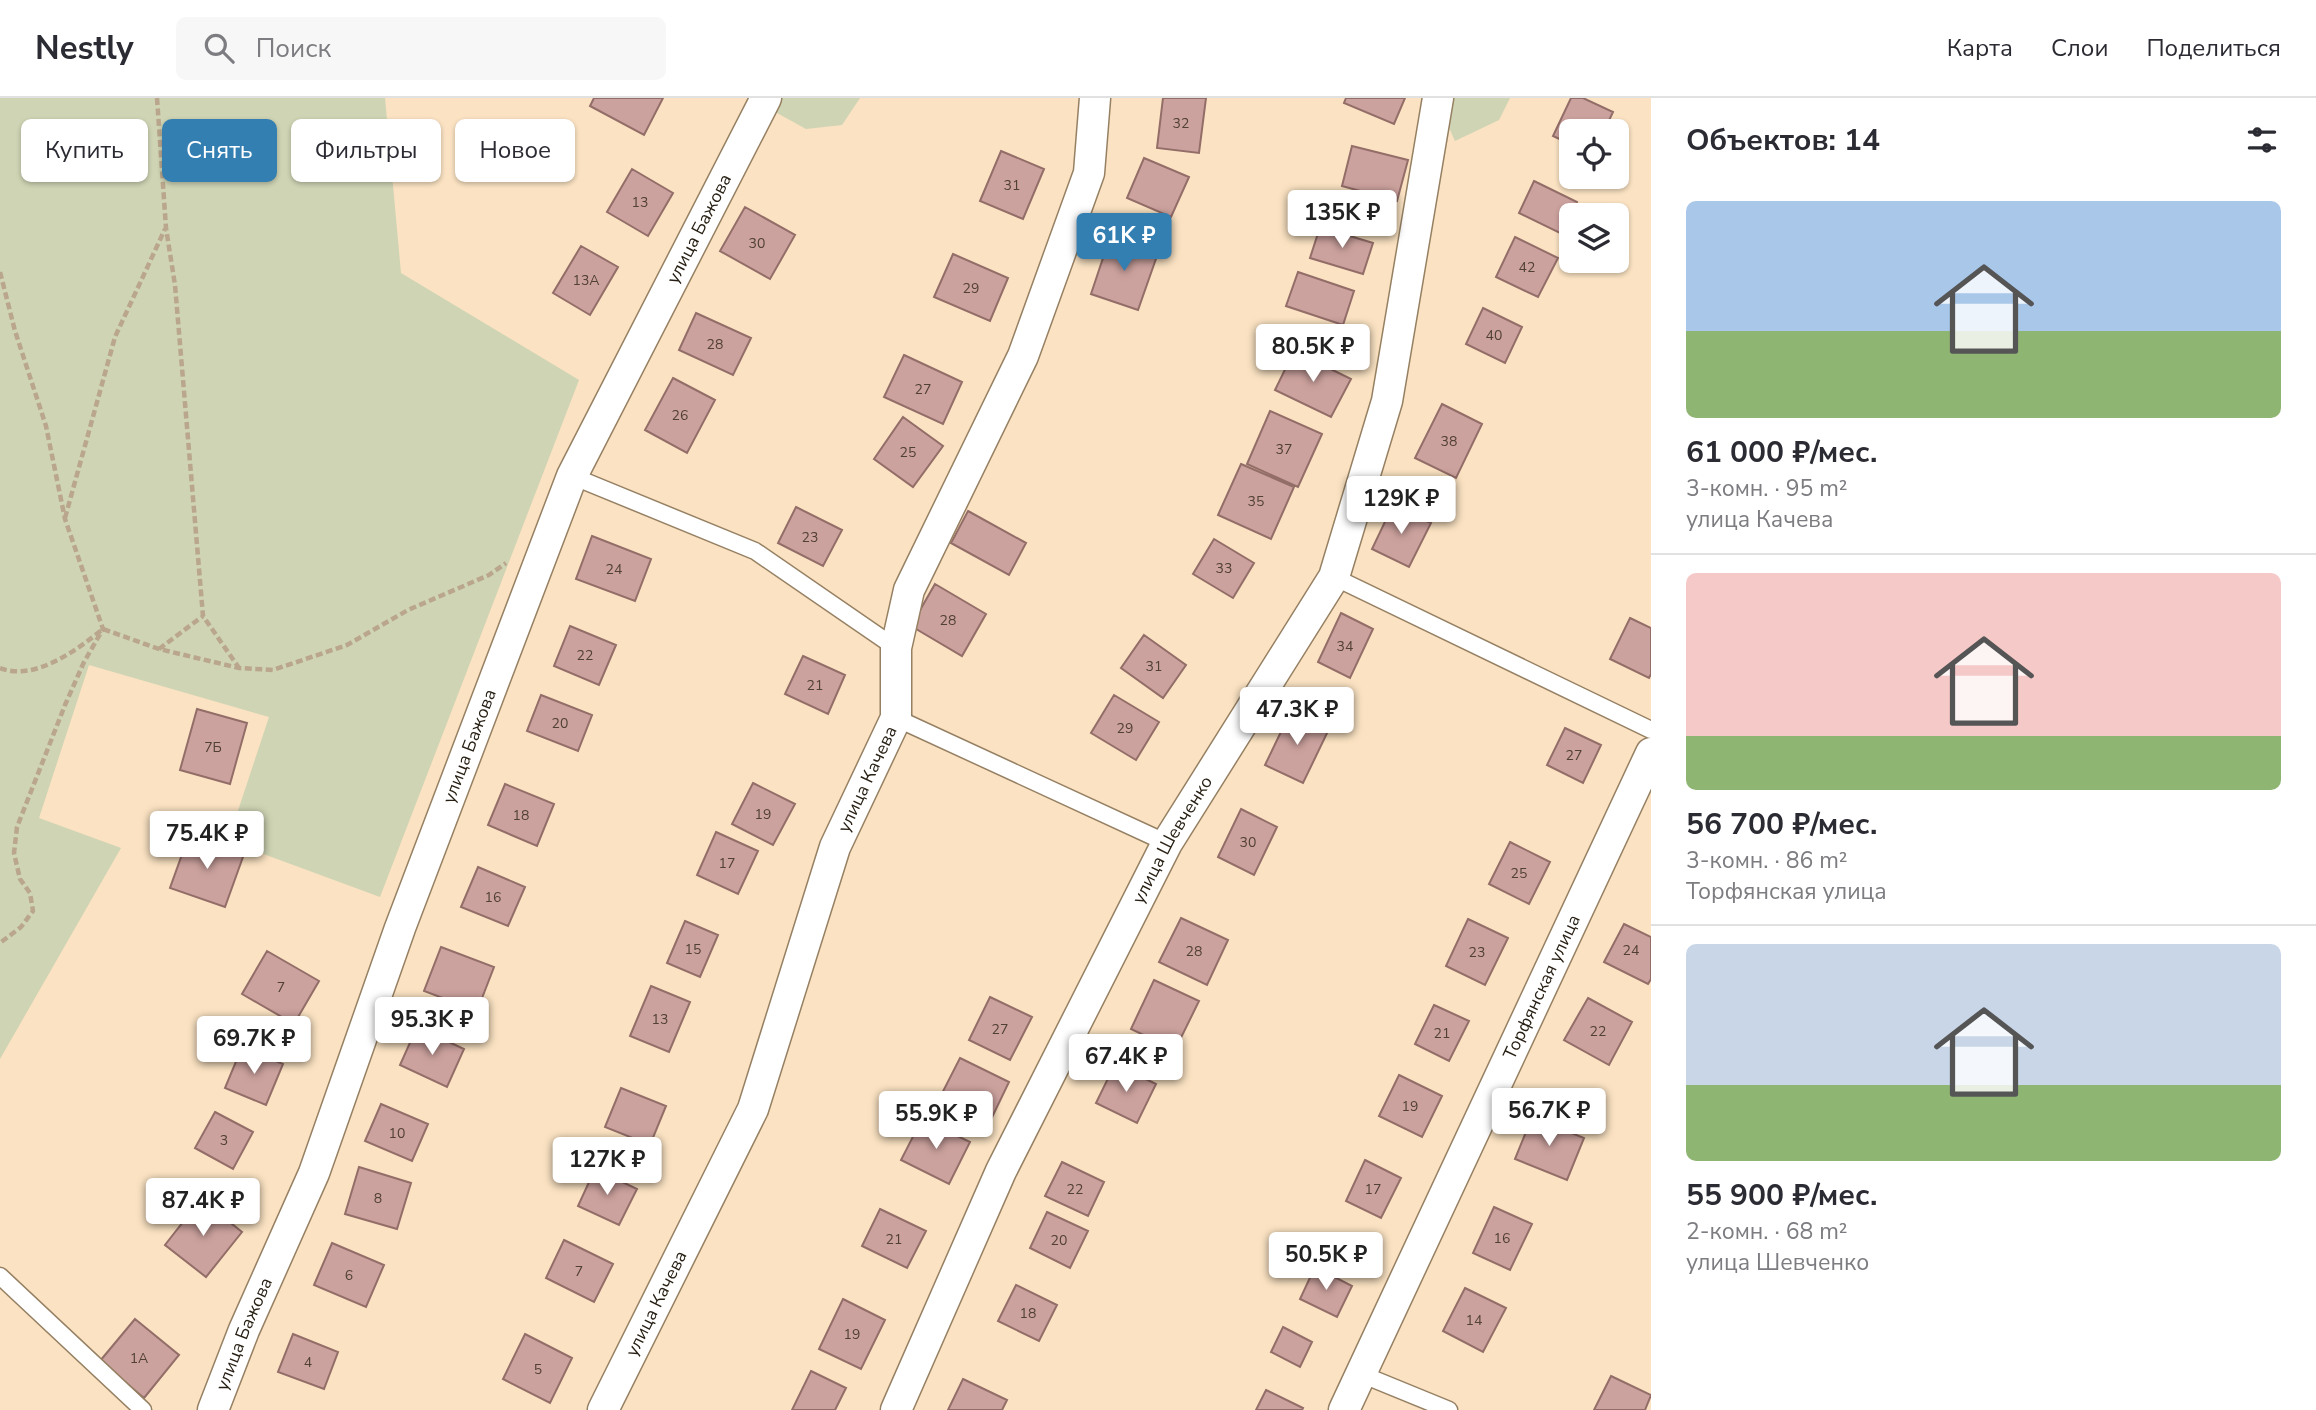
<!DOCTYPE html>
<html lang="ru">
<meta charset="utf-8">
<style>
:root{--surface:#fff;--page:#f7f7f7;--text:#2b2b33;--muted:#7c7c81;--line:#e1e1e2;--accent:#337fb2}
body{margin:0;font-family:"Nunito Sans",sans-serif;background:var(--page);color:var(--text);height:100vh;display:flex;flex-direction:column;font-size:26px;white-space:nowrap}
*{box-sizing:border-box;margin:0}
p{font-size:23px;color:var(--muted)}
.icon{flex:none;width:38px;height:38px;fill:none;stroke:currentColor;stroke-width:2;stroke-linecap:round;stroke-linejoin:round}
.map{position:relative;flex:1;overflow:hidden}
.details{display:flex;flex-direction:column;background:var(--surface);width:665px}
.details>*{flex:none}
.top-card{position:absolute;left:21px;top:21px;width:665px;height:63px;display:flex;gap:14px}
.controls{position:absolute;left:1559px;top:21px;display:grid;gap:14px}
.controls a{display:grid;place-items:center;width:70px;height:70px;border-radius:10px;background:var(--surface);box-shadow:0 2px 5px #0004;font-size:35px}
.price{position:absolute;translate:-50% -60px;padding:0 16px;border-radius:7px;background:#fff;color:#222;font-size:23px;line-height:46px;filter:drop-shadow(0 2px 4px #0008)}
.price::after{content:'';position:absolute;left:50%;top:42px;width:21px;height:16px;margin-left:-10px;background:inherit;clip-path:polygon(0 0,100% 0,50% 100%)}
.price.active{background:var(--accent);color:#fff}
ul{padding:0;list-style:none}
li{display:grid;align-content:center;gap:14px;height:371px;padding:0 35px}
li+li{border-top:2px solid var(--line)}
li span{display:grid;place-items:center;height:217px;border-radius:10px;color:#555}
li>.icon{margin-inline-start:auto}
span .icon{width:126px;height:126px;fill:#fffc;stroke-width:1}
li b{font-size:30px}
h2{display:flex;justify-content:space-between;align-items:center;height:84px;padding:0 35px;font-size:30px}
.tag{padding:0 24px;border-radius:10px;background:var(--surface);box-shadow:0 2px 5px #0004;font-size:24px;line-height:63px}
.tag.active{background:var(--accent);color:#fff}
header{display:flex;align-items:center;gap:42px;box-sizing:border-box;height:98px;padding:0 35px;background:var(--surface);border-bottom:2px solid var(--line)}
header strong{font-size:33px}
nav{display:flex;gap:38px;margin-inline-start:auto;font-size:24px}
.search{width:490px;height:63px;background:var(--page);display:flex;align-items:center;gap:18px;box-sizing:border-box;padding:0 24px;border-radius:10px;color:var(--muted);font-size:26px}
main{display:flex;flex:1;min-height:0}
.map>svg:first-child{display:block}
</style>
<header>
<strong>Nestly</strong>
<div class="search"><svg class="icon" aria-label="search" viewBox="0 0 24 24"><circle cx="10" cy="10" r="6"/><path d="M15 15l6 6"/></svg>Поиск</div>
<nav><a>Карта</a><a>Слои</a><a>Поделиться</a></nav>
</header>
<main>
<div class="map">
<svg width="1651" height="1312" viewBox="0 0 1651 1312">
<rect width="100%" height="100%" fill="#fae2c2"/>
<path fill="#cfd4b4" d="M0 0H385L401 175 579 282 380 799 228 743 269 619 89 567 39 720 121 750 0 961Z
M760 0H860L842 27 806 31 768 10Z
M1445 0H1510L1499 22 1455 43 1442 14Z"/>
<path fill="#cca29e" stroke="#936d68" stroke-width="2" d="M594 0H663L644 37 590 8Z
M1163 0H1206L1199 55 1157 50Z
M1346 0H1405L1394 26 1344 5Z
M1571 0H1583L1613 14 1604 33H1572V47L1553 38Z
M1352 48 1408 62 1397 103 1342 88Z
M1001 53 1044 71 1023 121 980 103Z
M1144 60 1189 79 1171 119 1127 100Z
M632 71 673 95 648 138 607 114Z
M1534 83 1577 104 1562 136 1519 115Z
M745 109 795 137 770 181 720 153Z
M1320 129 1373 145 1363 176 1310 160Z
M1110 139 1158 155 1138 212 1091 196Z
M1515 139 1558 160 1538 199 1496 179Z
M581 148 618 169 590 217 553 195Z
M953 156 1008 180 990 223 934 199Z
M1298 174 1354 193 1343 227 1286 208Z
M1483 210 1522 229 1505 265 1466 246Z
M696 215 751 240 733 277 679 252Z
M1294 253 1351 281 1331 319 1275 292Z
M904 257 962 284 943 326 884 299Z
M673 280 715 302 687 355 645 332Z
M1442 306 1482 326 1456 380 1415 360Z
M1270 313 1322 336 1298 389 1247 366Z
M903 319 943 348 913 389 874 361Z
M1241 366 1294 389 1271 441 1218 417Z
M1393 407 1431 425 1409 469 1372 451Z
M796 409 842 432 823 468 778 445Z
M968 413 1026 445 1009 477 951 445Z
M592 438 651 461 635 503 576 481Z
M1214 441 1254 465 1233 500 1193 476Z
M935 486 986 516 962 558 911 528Z
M1341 515 1373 531 1350 580 1318 564Z
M1630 520 1651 530V576L1649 580 1610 561Z
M570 528 616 547 599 587 554 568Z
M1144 537 1186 567 1163 600 1121 570Z
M803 558 845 577 828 616 785 596Z
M541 597 592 617 578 653 527 633Z
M1114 597 1159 624 1136 662 1091 635Z
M197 611 247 625 230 686 180 672Z
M1291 613 1329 631 1303 685 1265 667Z
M1565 630 1601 647 1583 685 1547 667Z
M753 685 795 706 773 747 732 726Z
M505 686 554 706 537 748 488 727Z
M1241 711 1277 729 1254 777 1218 759Z
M716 734 758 753 738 796 697 777Z
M189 737 244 756 225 809 170 790Z
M1510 744 1550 764 1529 806 1489 786Z
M478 769 525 789 508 828 461 809Z
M1181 820 1228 842 1207 887 1159 864Z
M1468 821 1508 840 1485 887 1446 868Z
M685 823 718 837 700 879 667 865Z
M1624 826 1651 839V881L1648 886 1604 864Z
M441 849 494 869 477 913 424 893Z
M267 853 319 883 294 926 242 896Z
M1154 882 1199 903 1175 952 1131 931Z
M651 888 690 904 669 954 630 938Z
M990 899 1032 919 1010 962 969 942Z
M1588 900 1632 924 1609 967 1564 942Z
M1434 907 1469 923 1449 963 1415 946Z
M417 929 464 951 447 989 400 967Z
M242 949 283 966 266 1007 225 990Z
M960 960 1009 984 986 1032 936 1007Z
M1115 966 1156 986 1137 1025 1096 1005Z
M1399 977 1442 998 1422 1039 1379 1018Z
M621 990 666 1008 650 1047 605 1029Z
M381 1006 428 1026 412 1063 365 1043Z
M215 1014 253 1034 233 1071 195 1050Z
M1532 1019 1584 1040 1567 1082 1515 1061Z
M922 1021 970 1044 949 1086 901 1062Z
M1365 1062 1401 1080 1381 1120 1346 1103Z
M1062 1064 1104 1084 1088 1118 1045 1098Z
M359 1069 411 1085 397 1131 345 1116Z
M595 1071 637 1091 619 1127 578 1108Z
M201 1101 242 1134 206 1179 165 1147Z
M1494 1109 1532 1126 1510 1172 1473 1155Z
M880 1111 926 1133 907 1170 862 1148Z
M1047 1114 1088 1133 1070 1170 1030 1150Z
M564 1142 613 1166 594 1204 546 1180Z
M332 1145 384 1167 366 1209 314 1187Z
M1315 1169 1352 1188 1337 1219 1300 1201Z
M1016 1187 1057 1207 1039 1243 998 1223Z
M1465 1190 1506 1210 1483 1254 1443 1233Z
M843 1201 885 1222 861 1271 819 1251Z
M135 1221 179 1257 144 1300 100 1263Z
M1283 1229 1312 1244 1300 1269 1271 1254Z
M293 1236 338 1254 324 1291 278 1274Z
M525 1236 572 1260 550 1305 503 1281Z
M811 1273 846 1290 835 1312H792Z
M1611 1278 1651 1297 1645 1312H1594Z
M963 1281 1007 1302 1002 1312H948Z
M1266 1292 1303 1310 1302 1312H1256Z"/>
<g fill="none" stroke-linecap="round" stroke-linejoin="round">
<defs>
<path id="lane" d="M572 378 755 453 896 550
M1334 479 1651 632
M896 620 1167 745
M0 1178 143 1312
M1361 1276 1449 1312"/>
<g id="street">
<path id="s1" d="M213 1312 244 1232 314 1075 400 830 572 378 766 0"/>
<path id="s2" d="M603 1312 753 1011 835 749 896 620V550L909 492 1023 258 1089 75 1095 0"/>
<path id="s3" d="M896 1312 1001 1073 1167 745 1334 479 1387 303 1438 0"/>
<path id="s4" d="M1344 1312 1651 655"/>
</g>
</defs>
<use href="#lane" stroke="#968063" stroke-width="19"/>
<use href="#street" stroke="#968063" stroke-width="33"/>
<path stroke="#b9a68c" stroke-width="4.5" stroke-dasharray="7 3.5" stroke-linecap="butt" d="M157 0 166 130 175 187 203 518 239 570
M0 174 15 233 46 328 65 421 103 531 84 564 65 607 17 729 14 755 20 781 30 795 33 813 21 829 0 845
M65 420 115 239 165 131
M159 551 203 518
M0 570C35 584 78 551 103 531L159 551 239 570 273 572 347 547 408 512 489 477 506 465"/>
<use href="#lane" stroke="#fff" stroke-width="16"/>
<use href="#street" stroke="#fff" stroke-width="30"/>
</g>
<g text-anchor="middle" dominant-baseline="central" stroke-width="5" stroke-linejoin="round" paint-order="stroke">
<g font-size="14" fill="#514036">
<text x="1181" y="25">32</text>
<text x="1012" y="87">31</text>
<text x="640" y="104">13</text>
<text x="757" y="145">30</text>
<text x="1527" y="169">42</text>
<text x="586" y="182">13А</text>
<text x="971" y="190">29</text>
<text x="1494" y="237">40</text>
<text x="715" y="246">28</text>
<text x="923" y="291">27</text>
<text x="680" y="317">26</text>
<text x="1449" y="343">38</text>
<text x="1284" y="351">37</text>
<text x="908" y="354">25</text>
<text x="1256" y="403">35</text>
<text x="810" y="439">23</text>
<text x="1224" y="470">33</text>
<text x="614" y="471">24</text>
<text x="948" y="522">28</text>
<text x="1345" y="548">34</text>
<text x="585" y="557">22</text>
<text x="1154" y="568">31</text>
<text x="815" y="587">21</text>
<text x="560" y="625">20</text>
<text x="1125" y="630">29</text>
<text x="213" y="649">7Б</text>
<text x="1574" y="657">27</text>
<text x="763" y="716">19</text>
<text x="521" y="717">18</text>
<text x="1248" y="744">30</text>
<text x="727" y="765">17</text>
<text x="1519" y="775">25</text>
<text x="493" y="799">16</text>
<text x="693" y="851">15</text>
<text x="1631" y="852">24</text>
<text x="1194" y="853">28</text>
<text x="1477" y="854">23</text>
<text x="281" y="889">7</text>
<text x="660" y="921">13</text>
<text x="1000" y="931">27</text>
<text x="1598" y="933">22</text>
<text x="1442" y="935">21</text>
<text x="1410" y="1008">19</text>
<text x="397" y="1035">10</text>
<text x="224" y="1042">3</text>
<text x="1075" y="1091">22</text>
<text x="1373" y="1091">17</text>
<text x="378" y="1100">8</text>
<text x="1502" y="1140">16</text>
<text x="894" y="1141">21</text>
<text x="1059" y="1142">20</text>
<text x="579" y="1173">7</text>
<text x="349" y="1177">6</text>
<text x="1028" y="1215">18</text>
<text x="1474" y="1222">14</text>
<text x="852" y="1236">19</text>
<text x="139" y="1260">1А</text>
<text x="308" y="1264">4</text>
<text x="538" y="1271">5</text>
</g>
<g font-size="18" fill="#282014" stroke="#fff">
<text stroke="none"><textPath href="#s1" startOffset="1279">улица Бажова</textPath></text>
<text stroke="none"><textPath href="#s1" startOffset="712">улица Бажова</textPath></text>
<text stroke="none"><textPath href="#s2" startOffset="686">улица Качева</textPath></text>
<text stroke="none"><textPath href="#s3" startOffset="634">улица Шевченко</textPath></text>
<text stroke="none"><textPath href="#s4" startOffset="467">Торфянская улица</textPath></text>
<text stroke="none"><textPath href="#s2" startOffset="119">улица Качева</textPath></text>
<text stroke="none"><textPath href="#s1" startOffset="82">улица Бажова</textPath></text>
</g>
</g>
</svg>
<div class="controls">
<a><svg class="icon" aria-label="locate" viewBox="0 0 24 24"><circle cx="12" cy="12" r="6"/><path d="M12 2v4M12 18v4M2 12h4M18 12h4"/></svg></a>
<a><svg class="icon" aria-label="layers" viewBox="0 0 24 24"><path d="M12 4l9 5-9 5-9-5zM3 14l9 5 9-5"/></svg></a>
</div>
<b class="price" style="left:1342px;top:152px">135K ₽</b>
<b class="price active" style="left:1124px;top:175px">61K ₽</b>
<b class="price" style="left:1313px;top:286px">80.5K ₽</b>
<b class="price" style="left:1401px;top:438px">129K ₽</b>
<b class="price" style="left:1297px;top:649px">47.3K ₽</b>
<b class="price" style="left:207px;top:773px">75.4K ₽</b>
<b class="price" style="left:432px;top:959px">95.3K ₽</b>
<b class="price" style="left:254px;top:978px">69.7K ₽</b>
<b class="price" style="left:1126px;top:996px">67.4K ₽</b>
<b class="price" style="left:1549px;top:1050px">56.7K ₽</b>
<b class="price" style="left:936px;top:1053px">55.9K ₽</b>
<b class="price" style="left:607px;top:1099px">127K ₽</b>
<b class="price" style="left:203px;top:1140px">87.4K ₽</b>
<b class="price" style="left:1326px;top:1194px">50.5K ₽</b>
<div class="top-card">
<a class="tag">Купить</a>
<a class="tag active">Снять</a>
<a class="tag">Фильтры</a>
<a class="tag">Новое</a>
</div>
</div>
<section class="details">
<h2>Объектов: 14<svg class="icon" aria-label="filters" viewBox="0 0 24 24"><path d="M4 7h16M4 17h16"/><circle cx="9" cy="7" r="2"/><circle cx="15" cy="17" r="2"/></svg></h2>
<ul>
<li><span style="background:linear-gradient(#a9c7e8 60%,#8fb573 0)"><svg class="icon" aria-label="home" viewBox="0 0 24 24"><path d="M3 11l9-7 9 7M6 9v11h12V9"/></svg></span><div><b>61 000 ₽/мес.</b><p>3-комн. · 95 m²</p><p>улица Качева</p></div></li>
<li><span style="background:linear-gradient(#f6c9c9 75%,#8fb573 0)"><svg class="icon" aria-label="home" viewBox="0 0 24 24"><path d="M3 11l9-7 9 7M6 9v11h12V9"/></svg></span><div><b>56 700 ₽/мес.</b><p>3-комн. · 86 m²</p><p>Торфянская улица</p></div></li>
<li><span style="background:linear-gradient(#c9d6e8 65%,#8fb573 0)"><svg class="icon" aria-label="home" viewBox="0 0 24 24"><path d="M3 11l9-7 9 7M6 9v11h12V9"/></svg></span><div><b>55 900 ₽/мес.</b><p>2-комн. · 68 m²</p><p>улица Шевченко</p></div></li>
</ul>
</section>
</main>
